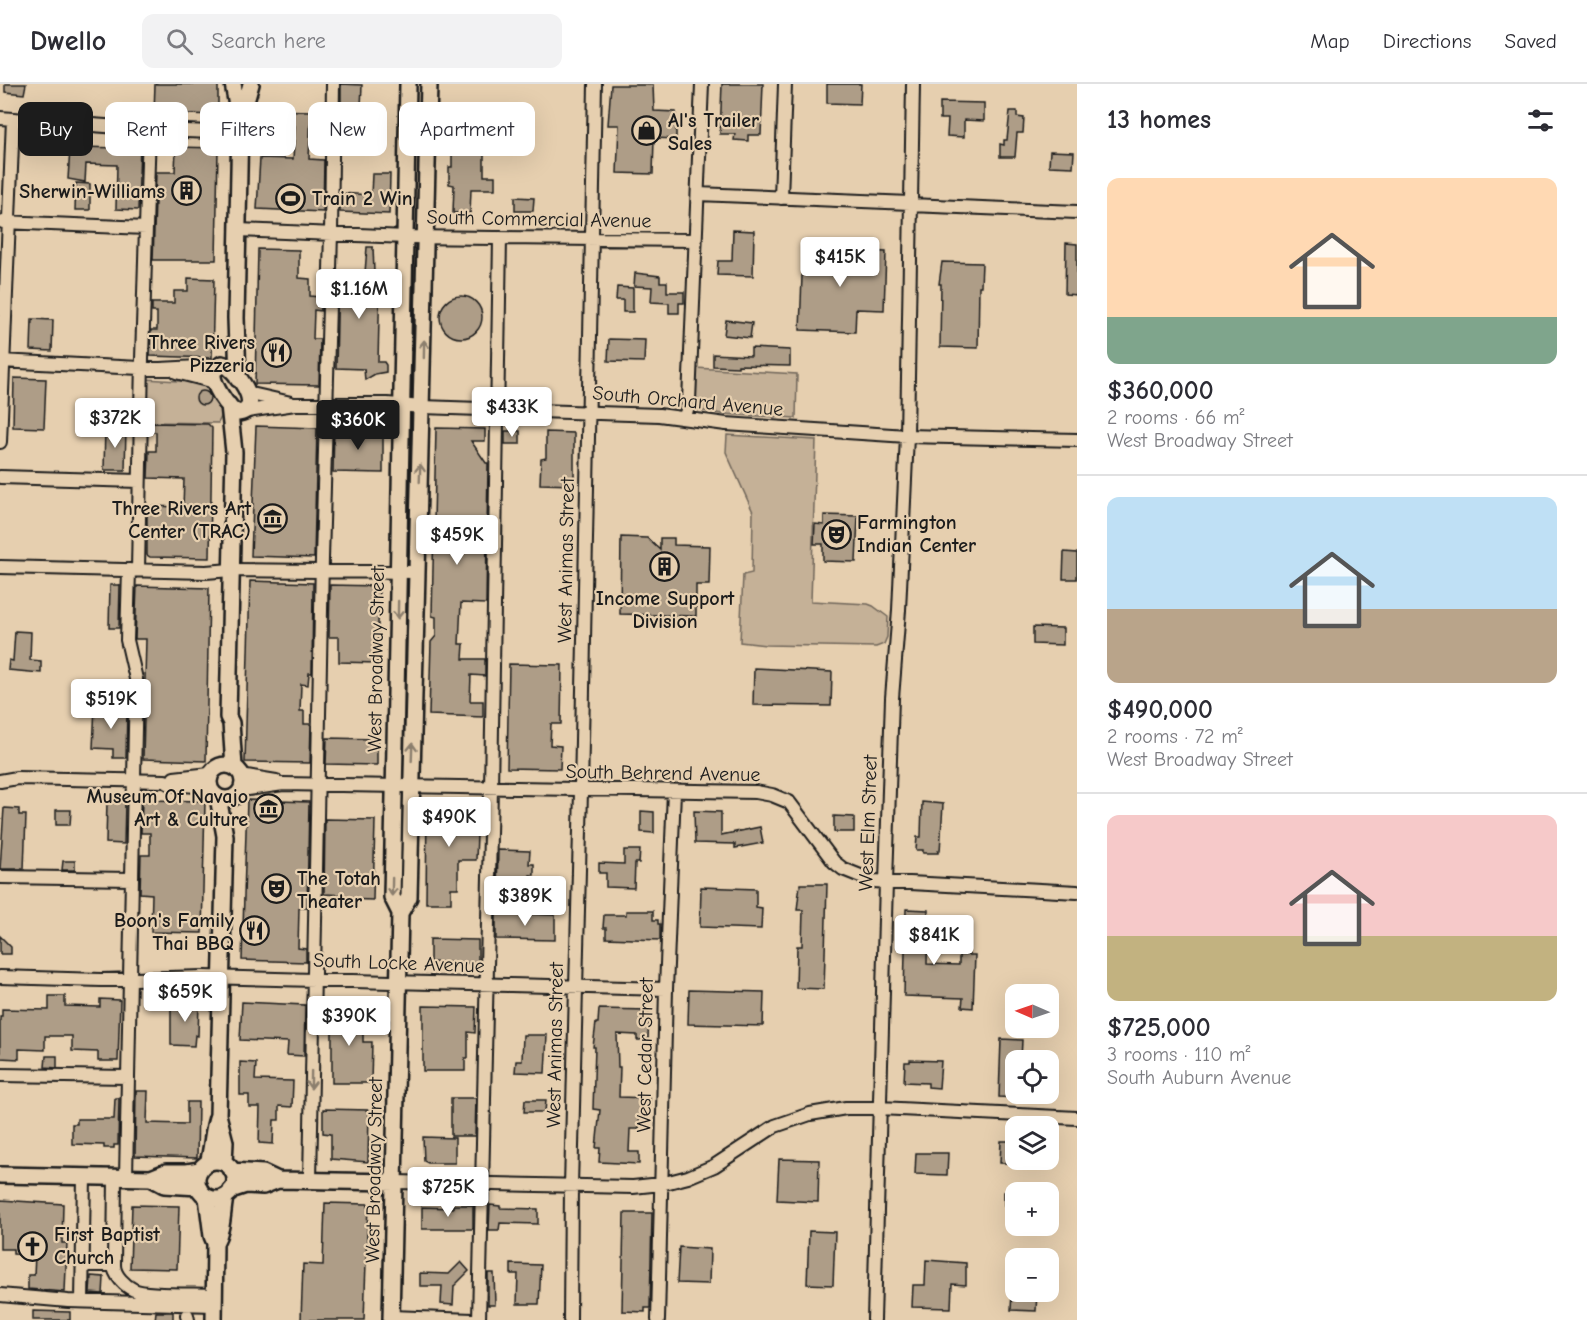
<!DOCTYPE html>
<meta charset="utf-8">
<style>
:root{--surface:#fff;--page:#f2f2f3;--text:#2b2b33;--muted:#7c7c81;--line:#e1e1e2;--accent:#1c1c1c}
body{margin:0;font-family:"Comic Neue",sans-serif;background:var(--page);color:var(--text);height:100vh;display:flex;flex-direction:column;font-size:22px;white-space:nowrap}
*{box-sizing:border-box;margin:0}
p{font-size:20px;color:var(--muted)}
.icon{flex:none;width:33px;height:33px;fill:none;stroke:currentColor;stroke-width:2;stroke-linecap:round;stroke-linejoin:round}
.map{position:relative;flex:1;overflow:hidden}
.drawer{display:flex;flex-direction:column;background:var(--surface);width:510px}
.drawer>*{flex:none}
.hud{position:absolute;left:18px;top:18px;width:570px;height:54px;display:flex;gap:12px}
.needle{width:39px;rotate:272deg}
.buttons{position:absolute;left:1005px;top:900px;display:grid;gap:12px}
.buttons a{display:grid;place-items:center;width:54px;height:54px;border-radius:12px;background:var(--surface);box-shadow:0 6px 24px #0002;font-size:30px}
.price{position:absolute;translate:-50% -51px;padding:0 14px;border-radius:6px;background:#fff;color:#222;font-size:20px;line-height:39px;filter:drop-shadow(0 2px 3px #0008)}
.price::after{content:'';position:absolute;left:50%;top:36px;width:18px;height:14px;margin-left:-9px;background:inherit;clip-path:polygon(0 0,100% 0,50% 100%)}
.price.on{background:var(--accent);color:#fff}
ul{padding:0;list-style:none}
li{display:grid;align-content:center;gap:12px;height:318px;padding:0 30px}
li+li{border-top:2px solid var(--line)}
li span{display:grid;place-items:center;height:186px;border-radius:12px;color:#555}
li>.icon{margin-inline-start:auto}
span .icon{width:108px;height:108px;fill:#fffc;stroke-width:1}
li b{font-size:26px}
h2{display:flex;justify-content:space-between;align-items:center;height:72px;padding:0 30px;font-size:26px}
.pill{padding:0 21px;border-radius:12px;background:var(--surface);box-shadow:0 6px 24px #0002;font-size:21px;line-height:54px}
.pill.on{background:var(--accent);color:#fff}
header{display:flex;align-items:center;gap:36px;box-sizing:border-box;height:84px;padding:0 30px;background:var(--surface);border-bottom:2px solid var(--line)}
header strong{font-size:28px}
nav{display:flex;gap:33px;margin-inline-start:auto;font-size:21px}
.search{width:420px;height:54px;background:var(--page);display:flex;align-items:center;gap:15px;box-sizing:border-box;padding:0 21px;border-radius:12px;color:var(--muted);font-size:22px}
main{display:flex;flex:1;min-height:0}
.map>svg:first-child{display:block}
</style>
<header>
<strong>Dwello</strong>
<div class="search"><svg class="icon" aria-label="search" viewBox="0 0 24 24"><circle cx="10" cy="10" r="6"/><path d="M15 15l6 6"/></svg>Search here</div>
<nav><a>Map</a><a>Directions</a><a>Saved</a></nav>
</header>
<main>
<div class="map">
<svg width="1077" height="1236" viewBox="0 0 1077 1236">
<rect width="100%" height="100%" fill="#e6cfaf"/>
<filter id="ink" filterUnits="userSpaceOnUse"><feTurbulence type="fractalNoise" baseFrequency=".0167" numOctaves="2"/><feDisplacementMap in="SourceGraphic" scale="12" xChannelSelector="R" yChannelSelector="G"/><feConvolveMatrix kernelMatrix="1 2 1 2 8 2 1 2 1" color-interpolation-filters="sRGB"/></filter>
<g filter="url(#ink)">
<path fill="#c5b197" stroke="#70665a" stroke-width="1.5" d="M695 284 797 290 796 334 722 330 698 326 694 320Z
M145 295 195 298 208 301 222 317V331L218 339 144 338Z
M727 351 816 356 811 517 868 520 873 522 888 533 887 553 884 560 876 563 766 561 740 558 743 491 752 489 753 428 726 368Z"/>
<path fill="#ae9d87" stroke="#1c1c1c" stroke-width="1.5" d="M5 0H26L24 10 5 8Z
M155 0H218V31L154 29Z
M341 0 362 1 361 23 341 24Z
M722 0H763L761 51H748V57L734 56 735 50H720Z
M827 0H861L860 20 827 19Z
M611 1H653L654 27 676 28V55L654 54 653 90 617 89 619 41H608Z
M940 18 984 19V37L964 36V53L947 52 948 35H940Z
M266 26 311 27 309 75 324 76 323 128 257 125 260 74 293 75 295 42 266 41Z
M1010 27H1017V33L1024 34 1023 49H1017L1015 73H1000V60L1004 61V56H1007Z
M452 54 484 55V92H495V105H471L470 129H453L454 101 449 100V83H452Z
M118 60H140L138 126 116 125 117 81 86 80 85 98 68 95 70 65 81 66V63L118 64Z
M176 63 218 64 216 176H153L156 88H175Z
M1050 67 1074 68 1073 83 1049 82Z
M372 90H390L389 130 340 128V109L371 111Z
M76 99 90 100V126H75Z
M515 113 534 114 533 127H515Z
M733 146 754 147 753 192 717 191 718 177H732Z
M1066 159 1077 160V211L1065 210Z
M367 163H373L374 188 380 191 378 278H384L386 281V288L375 290 365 296 364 285 336 284 338 189H365Z
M258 165 299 166V194L310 195V212L321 213V227L314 226 313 255H320L319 301 255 300Z
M803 165 886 168 884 226 856 225 855 248 800 246Z
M942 178 982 179 981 202H979L978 264 940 263 941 200H939Z
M635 189 660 192V198H667V208H684V219H679V229H669V219L651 218 652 203 634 202Z
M188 194 214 195 212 274 150 272 151 246H157V228H152V219H174V207H188Z
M617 203 633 204V228H623V216H616Z
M440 233a21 21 0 1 1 42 0a21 21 0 1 1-42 0Z
M32 235 53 236 52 267 31 266Z
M726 236 752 239 750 254 724 251Z
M609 255 645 256 644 278 608 277Z
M751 264 790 266V282L738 281V283L713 282V270L751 272Z
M14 294 46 295 44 344 13 343Z
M196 314a7 7 0 1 1 14 0a7 7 0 1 1-14 0Z
M149 339 208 340 212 344 210 474 150 473 147 471V422L183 423 184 395 148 394 149 367H156V348H149Z
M256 342 317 344 314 474 251 472Z
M105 344H126L125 386H104Z
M334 344 383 345V389L333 388Z
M436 344 485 345V357H471L486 379H488L486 520 461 519 459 560H464L463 575H485V592L471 591 470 617H483V633L429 631 431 558 436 552V533L432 532Z
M505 347H520V360H505Z
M546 348 574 349V401L540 400 541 375 546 374Z
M824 431 858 432 856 478 823 477V460H814L815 440 824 441Z
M621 453 647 454 660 466V454H674V461L710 462 709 501H696V532L620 530Z
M1064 468 1077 469V495H1063Z
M250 497 313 499 312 589H309L308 601 301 600 300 627H304V640H311L310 679 245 678Z
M110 501H120L119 544H109Z
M330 501 379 502 377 579 339 578V553H329Z
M137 502 209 504 206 677 143 675 146 555H135Z
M1033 543 1063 544V561L1033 560Z
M15 547 31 548 30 576 41 577V589L8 586 9 576 13 577Z
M509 580 562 581 561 640H551L550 661 561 662 560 685 507 684Z
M754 584 832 588 831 622 753 621Z
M95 622 127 623 126 674H113V665L93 664Z
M327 654 377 655V681L326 680Z
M142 716 205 717 202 849 151 848 152 810 140 809 141 771H150V749H141Z
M247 716 309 718 307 824H299L298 864 306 865V878L242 876Z
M107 717 125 718 124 760 106 759Z
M922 718 943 720 940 767H938V769H923V766H916L917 753H921Z
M427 723 482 724V750H477L476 776H458V804H451V819H426Z
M4 724 19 725V731H26L24 785H0Z
M56 726H71L70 741H56Z
M641 727 654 728V749L641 748Z
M694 727 721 728V751L760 743 763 759 735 764V760L695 759Z
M834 732 854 733V748H834Z
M325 735 375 736 373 816 343 815V811L324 810Z
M498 766 530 767 529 780H534V791H530L529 811 497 809Z
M624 766H640L639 779H635L634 804 606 803V789H599V779L624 780Z
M63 777H75V786H62Z
M800 800H827L824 905 796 904 797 862H802L803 826H797Z
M701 803 756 805V823L762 824 761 845 700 843Z
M906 825 928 826 927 880 959 881V871H975L973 924 962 923 963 914 904 912Z
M626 827H653V836H658V840H660V856L606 854V844H603L604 831H626Z
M496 829 555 831V856L496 855Z
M0 852 11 863V870H0Z
M430 855 478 856V879L430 878Z
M689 906 764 908 763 942 688 940Z
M49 912H65V922L100 923V915L120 916 118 977H98V968L72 967V952H45V966L19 965V975L0 974V932H2V925L49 926Z
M178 918H199L198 952 195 951 194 962 171 961V920L178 921Z
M242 918 305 921 304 972 287 971 288 958 240 956Z
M423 922 476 923 475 949 468 948V974H465V987H423Z
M322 925 363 926V958H372L371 999H332V941H321Z
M599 925 649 926 648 956H637V951L617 950 618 983H620L619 1013 650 1014V1026L640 1025 639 1045H630L629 1068H639V1080L599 1078 600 1064H596L600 1026 593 1025 595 963H593L596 939H598Z
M523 951H547L545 989 515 988 516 977H522Z
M1001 955 1022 956 1021 976H1016V1014L999 1013Z
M46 972H57V984L45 983Z
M910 976 941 977 939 1004 928 1003V999L904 998 905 978H910Z
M240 978 256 979 255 996 293 997 292 1023 279 1022V1036H274L273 1060 259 1059 260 1023H249V1011H240Z
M136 1007H148L147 1039 187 1040V1018H198L197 1074 135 1072Z
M115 1014H119L118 1061H114V1064H104V1061L72 1060V1040H77V1035H114Z
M451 1014H476L475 1052H451Z
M525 1016H546L545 1028H524Z
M323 1025 369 1026 368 1078 331 1075V1050L323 1049Z
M423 1053 455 1054V1079H428L424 1077Z
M1001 1057H1016V1079H1000Z
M1048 1057H1058L1057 1080H1048Z
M916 1069H948L947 1091 915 1090Z
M779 1075 819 1076 818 1118 777 1116Z
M1016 1107V1121H1004V1108Z
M0 1116 63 1120 62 1159H67L65 1208 28 1205V1191H34L35 1171 13 1170V1165H0Z
M325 1119 368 1120 364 1236H301L303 1180 323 1181Z
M132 1121 179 1122 177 1185 130 1184Z
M453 1121H473V1145H422V1123L453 1124Z
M490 1121 500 1122V1124L538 1125V1140L500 1139 499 1146H489Z
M624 1129H652L650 1224H645V1228L622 1227Z
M809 1147 835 1148 833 1201 807 1200Z
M679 1163 710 1165 709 1200 677 1199Z
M926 1176 966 1179V1201L952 1200 951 1224 912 1223 913 1201H925Z
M461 1178 469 1187 454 1202 453 1221 441 1220 442 1202H420V1189L449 1190Z
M511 1180 541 1181 539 1220H517L518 1190H511Z
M488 1189H494L495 1221H488Z
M91 1192 104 1193 103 1210 90 1209Z
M1012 1208H1037L1036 1227 1011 1226Z
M33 1227 70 1228V1236H33Z
M156 1228H173V1236H155Z"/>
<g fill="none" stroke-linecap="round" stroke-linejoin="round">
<defs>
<path id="minor" d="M0 34 158 46 240 49
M698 110 910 119
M781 114 785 0
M910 121 1077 128
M3 138 146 144
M238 146 406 153 695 156
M0 277 160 285 217 282
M176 288 215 298
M247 309 291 319
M247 327 295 320H387L422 323 659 331 726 340 907 352 1077 356
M685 334 689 317 702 0
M0 358 13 35
M0 393 139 397
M0 483 206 488 231 486 417 488
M138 486 142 275 149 45
M241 691 276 697
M174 694 210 690
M0 697 17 694 165 697 170 700 209 703
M241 706 283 700 756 708 772 711 789 718 834 778 843 785 873 797 1077 808
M0 793 132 795
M0 893 101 896 203 893 666 905
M0 991 128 993
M126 1093 136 595 127 556 129 486
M310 1096 322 475 331 149 333 0
M394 1098 633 1103 661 1100 688 1093 714 1082 775 1042 810 1030 846 1024H880L1077 1034
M82 1181H114L115 1093
M114 1181C114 1191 125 1202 134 1206 145 1212 198 1210 214 1211
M0 1211 68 1217 214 1221
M82 1217 84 1092
M187 1231 188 1236
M391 1233 473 1236
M479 1236 491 705 500 154
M570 1236 571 1102 581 707 595 0
M658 1236 666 905 674 707
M874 1236 886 798 892 614 899 526 907 352 913 0"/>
<path id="major" d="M233 0 240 38 236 234 238 295
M242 32 251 0
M222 280C234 282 266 324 239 329 227 325 211 299 213 287Z
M229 321 234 368 228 633 231 639 234 683
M209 698a17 17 0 1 1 34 0a17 17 0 1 1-34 0Z
M400 829 409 813 429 0
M218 1031 225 1058 224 1079
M197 1096a19 19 0 1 1 38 0a19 19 0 1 1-38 0Z
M208 1079C213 1063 212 1046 218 1031L225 752 218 713
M232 1087 263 1089 278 1096 394 1098
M0 1091 151 1094 164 1101 199 1103
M151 1094 166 1088H187L200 1086
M231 1106 246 1101 263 1102 278 1096
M207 1113 212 1152 215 1159
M214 1236 215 1159C223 1145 222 1129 225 1113
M391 1236 400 829 392 813 408 0"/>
</defs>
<use href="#minor" stroke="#1c1c1c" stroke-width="16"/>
<use href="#major" stroke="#1c1c1c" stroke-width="20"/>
<use href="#minor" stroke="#e6cfaf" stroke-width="12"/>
<use href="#major" stroke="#e6cfaf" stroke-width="15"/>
</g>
<defs><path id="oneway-shaft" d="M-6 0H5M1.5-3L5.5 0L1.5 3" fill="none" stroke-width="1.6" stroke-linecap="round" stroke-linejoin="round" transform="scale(1.5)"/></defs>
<g stroke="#8b7e6d">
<use href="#oneway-shaft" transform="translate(424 265) rotate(-89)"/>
<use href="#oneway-shaft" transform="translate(420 389) rotate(-88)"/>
<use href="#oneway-shaft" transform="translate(398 526) rotate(91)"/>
<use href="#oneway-shaft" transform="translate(412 668) rotate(-88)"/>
<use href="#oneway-shaft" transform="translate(392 803) rotate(91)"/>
<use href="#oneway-shaft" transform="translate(311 996) rotate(91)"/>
</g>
</g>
<defs>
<symbol id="shop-ring" viewBox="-11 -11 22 22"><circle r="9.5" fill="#e6cfaf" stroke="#1c1c1c" stroke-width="1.5"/><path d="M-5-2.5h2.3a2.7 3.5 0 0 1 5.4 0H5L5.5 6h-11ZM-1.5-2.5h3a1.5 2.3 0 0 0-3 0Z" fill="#1c1c1c"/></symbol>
<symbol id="building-ring" viewBox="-11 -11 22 22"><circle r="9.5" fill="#e6cfaf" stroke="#1c1c1c" stroke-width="1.5"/><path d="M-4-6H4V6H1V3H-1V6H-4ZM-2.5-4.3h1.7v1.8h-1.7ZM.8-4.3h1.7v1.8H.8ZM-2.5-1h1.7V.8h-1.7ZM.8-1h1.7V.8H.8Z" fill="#1c1c1c"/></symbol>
<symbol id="stadium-ring" viewBox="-11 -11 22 22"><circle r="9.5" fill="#e6cfaf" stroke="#1c1c1c" stroke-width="1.5"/><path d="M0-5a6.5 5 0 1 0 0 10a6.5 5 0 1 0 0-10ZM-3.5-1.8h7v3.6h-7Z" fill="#1c1c1c"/></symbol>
<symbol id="restaurant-ring" viewBox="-11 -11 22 22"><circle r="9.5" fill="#e6cfaf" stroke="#1c1c1c" stroke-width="1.5"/><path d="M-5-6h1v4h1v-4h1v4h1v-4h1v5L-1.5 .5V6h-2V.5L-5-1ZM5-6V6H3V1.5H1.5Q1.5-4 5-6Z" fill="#1c1c1c"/></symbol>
<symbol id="museum-ring" viewBox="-11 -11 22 22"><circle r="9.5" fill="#e6cfaf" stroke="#1c1c1c" stroke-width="1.5"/><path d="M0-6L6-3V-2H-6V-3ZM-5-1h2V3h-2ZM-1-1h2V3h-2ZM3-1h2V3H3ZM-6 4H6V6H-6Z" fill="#1c1c1c"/></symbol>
<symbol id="theatre-ring" viewBox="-11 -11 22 22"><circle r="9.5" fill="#e6cfaf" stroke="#1c1c1c" stroke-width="1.5"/><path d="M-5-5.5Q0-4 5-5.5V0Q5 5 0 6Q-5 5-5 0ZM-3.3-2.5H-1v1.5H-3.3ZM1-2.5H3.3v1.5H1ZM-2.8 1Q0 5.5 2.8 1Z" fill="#1c1c1c"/></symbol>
<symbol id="church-ring" viewBox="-11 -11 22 22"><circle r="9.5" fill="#e6cfaf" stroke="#1c1c1c" stroke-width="1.5"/><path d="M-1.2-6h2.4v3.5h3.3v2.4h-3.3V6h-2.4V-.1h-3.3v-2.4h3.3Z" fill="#1c1c1c"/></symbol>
</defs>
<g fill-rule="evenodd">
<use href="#shop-ring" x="630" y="30" width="33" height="33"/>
<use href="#building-ring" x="170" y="90" width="33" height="33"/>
<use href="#stadium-ring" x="274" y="98" width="33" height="33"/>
<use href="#restaurant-ring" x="260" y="252" width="33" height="33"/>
<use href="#museum-ring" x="256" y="418" width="33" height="33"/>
<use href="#theatre-ring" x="820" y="434" width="33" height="33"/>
<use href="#building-ring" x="648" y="466" width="33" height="33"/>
<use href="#museum-ring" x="252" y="708" width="33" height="33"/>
<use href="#theatre-ring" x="260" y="788" width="33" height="33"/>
<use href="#restaurant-ring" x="238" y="830" width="33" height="33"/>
<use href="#church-ring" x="16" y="1146" width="33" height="33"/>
</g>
<g text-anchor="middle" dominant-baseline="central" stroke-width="4.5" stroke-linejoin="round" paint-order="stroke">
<g font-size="20" font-weight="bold" fill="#1c1c1c" stroke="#e6cfaf" text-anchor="start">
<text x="668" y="36">Al's Trailer<tspan x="668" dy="23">Sales</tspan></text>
<text x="165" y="107" text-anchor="end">Sherwin-Williams</text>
<text x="312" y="114">Train 2 Win</text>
<text x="255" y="258" text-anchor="end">Three Rivers<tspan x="255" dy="23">Pizzeria</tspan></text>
<text x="251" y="424" text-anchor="end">Three Rivers Art<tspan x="251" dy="23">Center (TRAC)</tspan></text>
<text x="857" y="438">Farmington<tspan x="857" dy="23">Indian Center</tspan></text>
<text x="665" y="514" text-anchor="middle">Income Support<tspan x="665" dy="23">Division</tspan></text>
<text x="248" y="712" text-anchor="end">Museum Of Navajo<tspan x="248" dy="23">Art &amp; Culture</tspan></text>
<text x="297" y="794">The Totah<tspan x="297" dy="23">Theater</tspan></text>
<text x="234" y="836" text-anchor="end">Boon's Family<tspan x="234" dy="23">Thai BBQ</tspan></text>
<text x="54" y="1150">First Baptist<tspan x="54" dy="23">Church</tspan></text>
</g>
<g font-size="20" fill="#1c1c1c" stroke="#e6cfaf">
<text transform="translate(539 135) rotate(1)">South Commercial Avenue</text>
<text transform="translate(688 317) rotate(5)">South Orchard Avenue</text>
<text transform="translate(566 476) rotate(-89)">West Animas Street</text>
<text transform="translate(376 575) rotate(-89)">West Broadway Street</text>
<text transform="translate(663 689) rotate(1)">South Behrend Avenue</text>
<text transform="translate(868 739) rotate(-88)">West Elm Street</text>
<text transform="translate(399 879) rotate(2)">South Locke Avenue</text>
<text transform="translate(555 961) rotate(-89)">West Animas Street</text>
<text transform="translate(645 971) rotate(-89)">West Cedar Street</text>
<text transform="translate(374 1086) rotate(-89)">West Broadway Street</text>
</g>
</g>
</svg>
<div class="buttons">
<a><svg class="needle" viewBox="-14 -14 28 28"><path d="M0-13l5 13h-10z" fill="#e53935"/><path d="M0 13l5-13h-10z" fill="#7c7c81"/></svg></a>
<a><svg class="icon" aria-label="locate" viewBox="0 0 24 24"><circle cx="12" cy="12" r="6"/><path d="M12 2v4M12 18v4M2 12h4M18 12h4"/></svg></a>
<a><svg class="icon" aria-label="layers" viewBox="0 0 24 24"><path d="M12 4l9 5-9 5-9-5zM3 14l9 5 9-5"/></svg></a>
<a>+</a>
<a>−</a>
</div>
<b class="price" style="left:840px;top:204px">$415K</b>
<b class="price" style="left:359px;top:236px">$1.16M</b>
<b class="price" style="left:512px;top:354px">$433K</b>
<b class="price" style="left:115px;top:365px">$372K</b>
<b class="price on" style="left:358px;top:367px">$360K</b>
<b class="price" style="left:457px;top:482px">$459K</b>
<b class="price" style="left:111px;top:646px">$519K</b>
<b class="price" style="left:449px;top:764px">$490K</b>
<b class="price" style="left:525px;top:843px">$389K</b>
<b class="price" style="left:934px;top:882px">$841K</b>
<b class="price" style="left:185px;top:939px">$659K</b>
<b class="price" style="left:349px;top:963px">$390K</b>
<b class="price" style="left:448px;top:1134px">$725K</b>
<div class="hud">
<a class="pill on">Buy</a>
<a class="pill">Rent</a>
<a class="pill">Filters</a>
<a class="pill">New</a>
<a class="pill">Apartment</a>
</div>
</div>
<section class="drawer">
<h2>13 homes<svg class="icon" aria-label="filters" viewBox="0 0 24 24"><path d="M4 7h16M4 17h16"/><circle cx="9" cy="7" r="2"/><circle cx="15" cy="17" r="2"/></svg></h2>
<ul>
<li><span style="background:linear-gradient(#ffd9b3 75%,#7fa58c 0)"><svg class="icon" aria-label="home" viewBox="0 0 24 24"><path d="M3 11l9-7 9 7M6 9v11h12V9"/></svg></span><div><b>$360,000</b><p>2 rooms · 66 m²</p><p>West Broadway Street</p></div></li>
<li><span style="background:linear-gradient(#bfe0f5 60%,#b9a48a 0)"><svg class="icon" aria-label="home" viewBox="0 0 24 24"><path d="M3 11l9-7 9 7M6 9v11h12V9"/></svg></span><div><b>$490,000</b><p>2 rooms · 72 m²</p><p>West Broadway Street</p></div></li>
<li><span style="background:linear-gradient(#f6c9c9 65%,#c2b280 0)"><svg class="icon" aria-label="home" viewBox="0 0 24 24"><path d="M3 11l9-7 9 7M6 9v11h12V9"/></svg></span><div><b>$725,000</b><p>3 rooms · 110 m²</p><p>South Auburn Avenue</p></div></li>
</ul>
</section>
</main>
